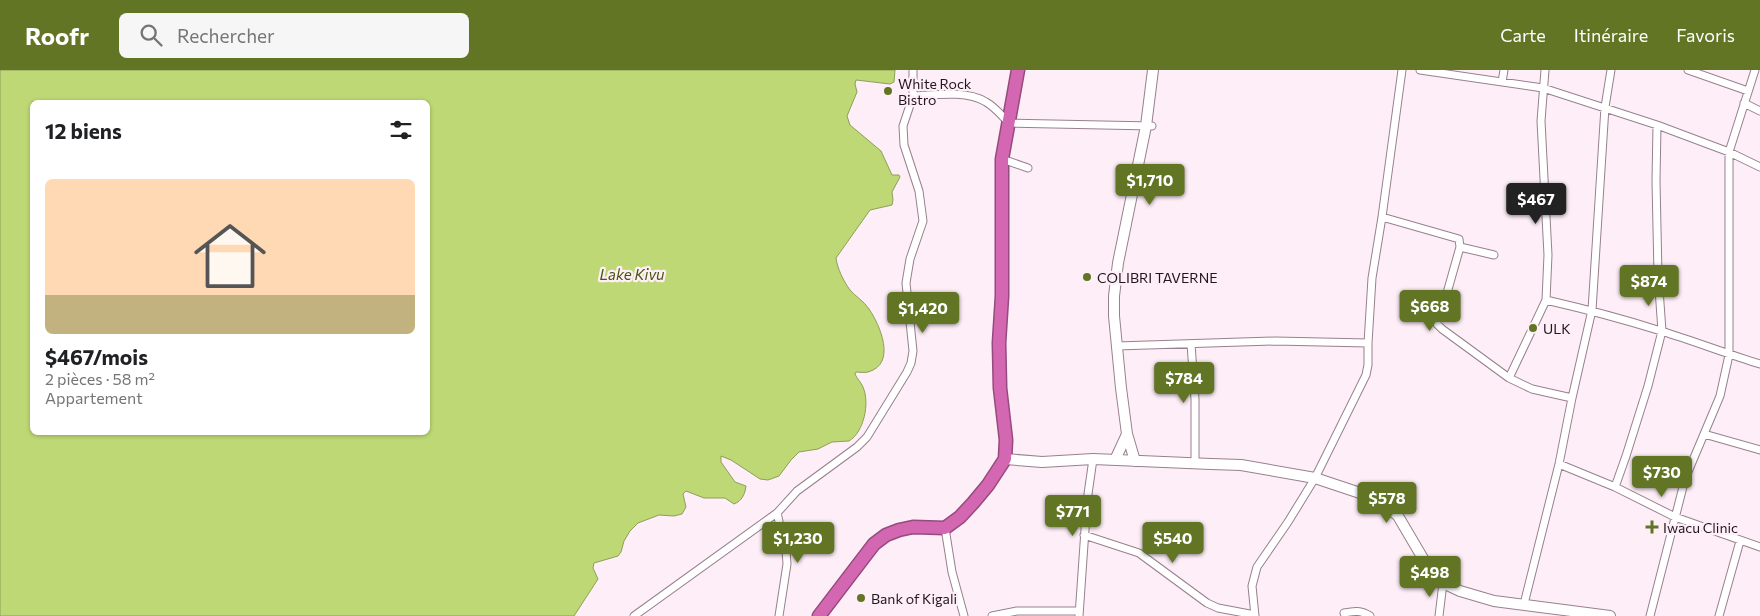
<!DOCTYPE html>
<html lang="fr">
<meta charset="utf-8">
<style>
:root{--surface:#fff;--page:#f6f6f6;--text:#202124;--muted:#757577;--line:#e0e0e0;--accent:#617524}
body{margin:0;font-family:Commissioner,sans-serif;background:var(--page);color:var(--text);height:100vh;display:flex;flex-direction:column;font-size:19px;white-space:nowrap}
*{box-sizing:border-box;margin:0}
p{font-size:16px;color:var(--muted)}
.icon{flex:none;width:28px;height:28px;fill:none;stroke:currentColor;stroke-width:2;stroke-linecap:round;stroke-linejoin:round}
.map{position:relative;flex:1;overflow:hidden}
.details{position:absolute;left:30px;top:30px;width:400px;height:335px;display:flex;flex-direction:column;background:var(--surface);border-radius:8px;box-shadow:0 1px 4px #0004}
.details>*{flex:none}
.price{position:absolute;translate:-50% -42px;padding:0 11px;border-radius:5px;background:var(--accent);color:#fff;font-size:16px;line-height:32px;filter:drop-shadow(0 1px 2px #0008)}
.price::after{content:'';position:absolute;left:50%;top:30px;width:15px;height:11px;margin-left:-8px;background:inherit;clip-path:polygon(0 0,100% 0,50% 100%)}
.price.active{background:#222;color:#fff}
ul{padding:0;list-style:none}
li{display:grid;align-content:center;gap:10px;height:265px;padding:0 15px}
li+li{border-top:1px solid var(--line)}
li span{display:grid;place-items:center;height:155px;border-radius:8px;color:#555}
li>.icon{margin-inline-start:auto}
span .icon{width:90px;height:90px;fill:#fffc;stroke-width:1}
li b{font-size:21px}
h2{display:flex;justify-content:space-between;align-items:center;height:60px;padding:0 15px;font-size:21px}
header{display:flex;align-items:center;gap:30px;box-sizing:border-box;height:70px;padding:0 25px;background:var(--accent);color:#fff}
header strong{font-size:24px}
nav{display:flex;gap:28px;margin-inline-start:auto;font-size:18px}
.search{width:350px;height:45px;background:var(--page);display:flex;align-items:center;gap:12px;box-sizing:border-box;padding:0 18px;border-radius:8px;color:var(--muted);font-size:19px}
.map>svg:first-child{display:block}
</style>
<header>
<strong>Roofr</strong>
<div class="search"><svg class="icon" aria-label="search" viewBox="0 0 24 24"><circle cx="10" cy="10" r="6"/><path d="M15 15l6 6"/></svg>Rechercher</div>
<nav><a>Carte</a><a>Itinéraire</a><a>Favoris</a></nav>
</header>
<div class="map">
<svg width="1760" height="546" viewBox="0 0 1760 546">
<rect width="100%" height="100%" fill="#feeef7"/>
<path fill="#bdd874" stroke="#8e9e5a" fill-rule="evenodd" d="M0 0H895L894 12 890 14 856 10 855 14 857 22 847 46 850 55 881 81 892 105H899L900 107 892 122 893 130 892 135 870 140 836 188C837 198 844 212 850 220 856 227 864 231 869 239 880 255 897 294 868 302 864 303 860 302 856 302L855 304C857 309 861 312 863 317 870 333 864 362 849 371L832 372 818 379 799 382 791 390 779 406 768 410 760 409 731 390 721 386V392L735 412 746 416C745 424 742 431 734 434L725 428H704L686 421 683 424 686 437 682 444 674 446 659 445 638 453 630 461 624 471 621 482 618 486 594 493 593 498 598 509 574 546H0ZM32 32H428V362H32Z"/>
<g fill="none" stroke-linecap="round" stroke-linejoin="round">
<defs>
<path id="street" d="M1420 0 1543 18 1657 55 1729 82 1760 97
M1688 0 1748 21
M1502 12 1504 0
M913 26C935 25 966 20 986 32 995 37 1002 46 1009 53L1152 56
M1744 33 1760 41
M1002 89 1028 98
M1382 147 1459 169 1460 177 1445 230 1437 247V254L1442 259 1509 308 1532 319 1572 328
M1460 177 1494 185
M1546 230C1585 239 1623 249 1661 261 1694 271 1727 284 1760 294
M1191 274 1195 329V393
M1117 276 1275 271 1368 273
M1509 308 1546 230 1548 185 1541 51 1545 0
M1704 364 1760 380
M1559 394 1615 417 1675 447 1760 477
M1615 417 1626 386 1648 316 1662 261 1658 205 1656 111 1657 55
M777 443 786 481 787 494 779 546
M945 458 952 502 964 546
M1084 465 1139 483 1207 533 1218 538 1255 545
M1524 534 1559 394 1572 328 1592 240 1605 37 1611 0
M1344 543C1354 541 1361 540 1370 546
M634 546 777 443 797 421 857 377 867 367 907 302 911 293 913 281 906 213 910 189 923 151 919 121 904 75 903 56 913 26V0
M992 546 1017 541H1079
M1079 546 1087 431 1093 389
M1255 546 1252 516 1257 497 1288 452 1315 408 1366 305 1368 295V273L1372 208 1382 147 1402 0
M1439 546 1443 513
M1650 546 1685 409 1720 326 1729 285V82L1755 0
M1719 546 1740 471"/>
<path id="secondary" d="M1005 389 1042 392 1093 389 1211 394 1241 395 1315 408 1372 427 1386 436 1398 446 1428 497 1443 513 1460 521 1494 531 1610 546
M1115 390 1127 364
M1135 391 1127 364 1121 318 1114 246V226L1118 193 1146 56 1153 0"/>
<path id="highway" d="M819 546 874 474 886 465 899 460 913 457 945 458 960 447 973 433 988 415 1005 389 1006 370 1000 318 999 273 1002 226V89L1018 0"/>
</defs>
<use href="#street" stroke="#97808e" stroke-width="9"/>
<use href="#secondary" stroke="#97808e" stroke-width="12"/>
<use href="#highway" stroke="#954b7d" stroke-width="15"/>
<use href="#street" stroke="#fff" stroke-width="7"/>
<use href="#secondary" stroke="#fff" stroke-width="10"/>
<use href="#highway" stroke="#d467b1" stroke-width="12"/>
</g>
<g fill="#617524" stroke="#feeef7" stroke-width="2">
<circle cx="888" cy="21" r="5"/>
<circle cx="1087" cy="207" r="5"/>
<circle cx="1533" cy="258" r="5"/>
<path d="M1649.5 449.5h5v5h5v5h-5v5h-5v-5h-5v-5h5z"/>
<circle cx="861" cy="528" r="5"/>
</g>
<g text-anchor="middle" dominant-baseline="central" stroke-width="4.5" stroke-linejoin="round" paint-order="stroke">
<g font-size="14" fill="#20171c" stroke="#feeef7" text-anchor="start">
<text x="898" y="13">White Rock<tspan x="898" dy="16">Bistro</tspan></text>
<text x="1097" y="207">COLIBRI TAVERNE</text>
<text x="1543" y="258">ULK</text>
<text x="1663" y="457">Iwacu Clinic</text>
<text x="871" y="528">Bank of Kigali</text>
</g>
<g font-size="15" font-style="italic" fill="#46560d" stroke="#feeef7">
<text x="632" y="204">Lake Kivu</text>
</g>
</g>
</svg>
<b class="price" style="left:1150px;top:136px">$1,710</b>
<b class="price active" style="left:1536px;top:155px">$467</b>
<b class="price" style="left:1649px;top:237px">$874</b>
<b class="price" style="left:1430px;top:262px">$668</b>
<b class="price" style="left:923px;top:264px">$1,420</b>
<b class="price" style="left:1184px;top:334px">$784</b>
<b class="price" style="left:1662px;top:428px">$730</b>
<b class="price" style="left:1387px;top:454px">$578</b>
<b class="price" style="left:1073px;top:467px">$771</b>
<b class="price" style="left:798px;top:494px">$1,230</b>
<b class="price" style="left:1173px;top:494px">$540</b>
<b class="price" style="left:1430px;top:528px">$498</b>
<section class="details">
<h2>12 biens<svg class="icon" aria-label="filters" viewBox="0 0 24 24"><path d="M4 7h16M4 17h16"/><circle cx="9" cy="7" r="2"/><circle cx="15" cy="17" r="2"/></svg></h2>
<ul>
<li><span style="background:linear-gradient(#ffd9b3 75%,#c2b280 0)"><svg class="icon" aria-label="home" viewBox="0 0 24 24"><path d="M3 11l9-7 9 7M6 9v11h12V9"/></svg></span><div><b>$467/mois</b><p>2 pièces · 58 m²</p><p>Appartement</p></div></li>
</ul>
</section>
</div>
